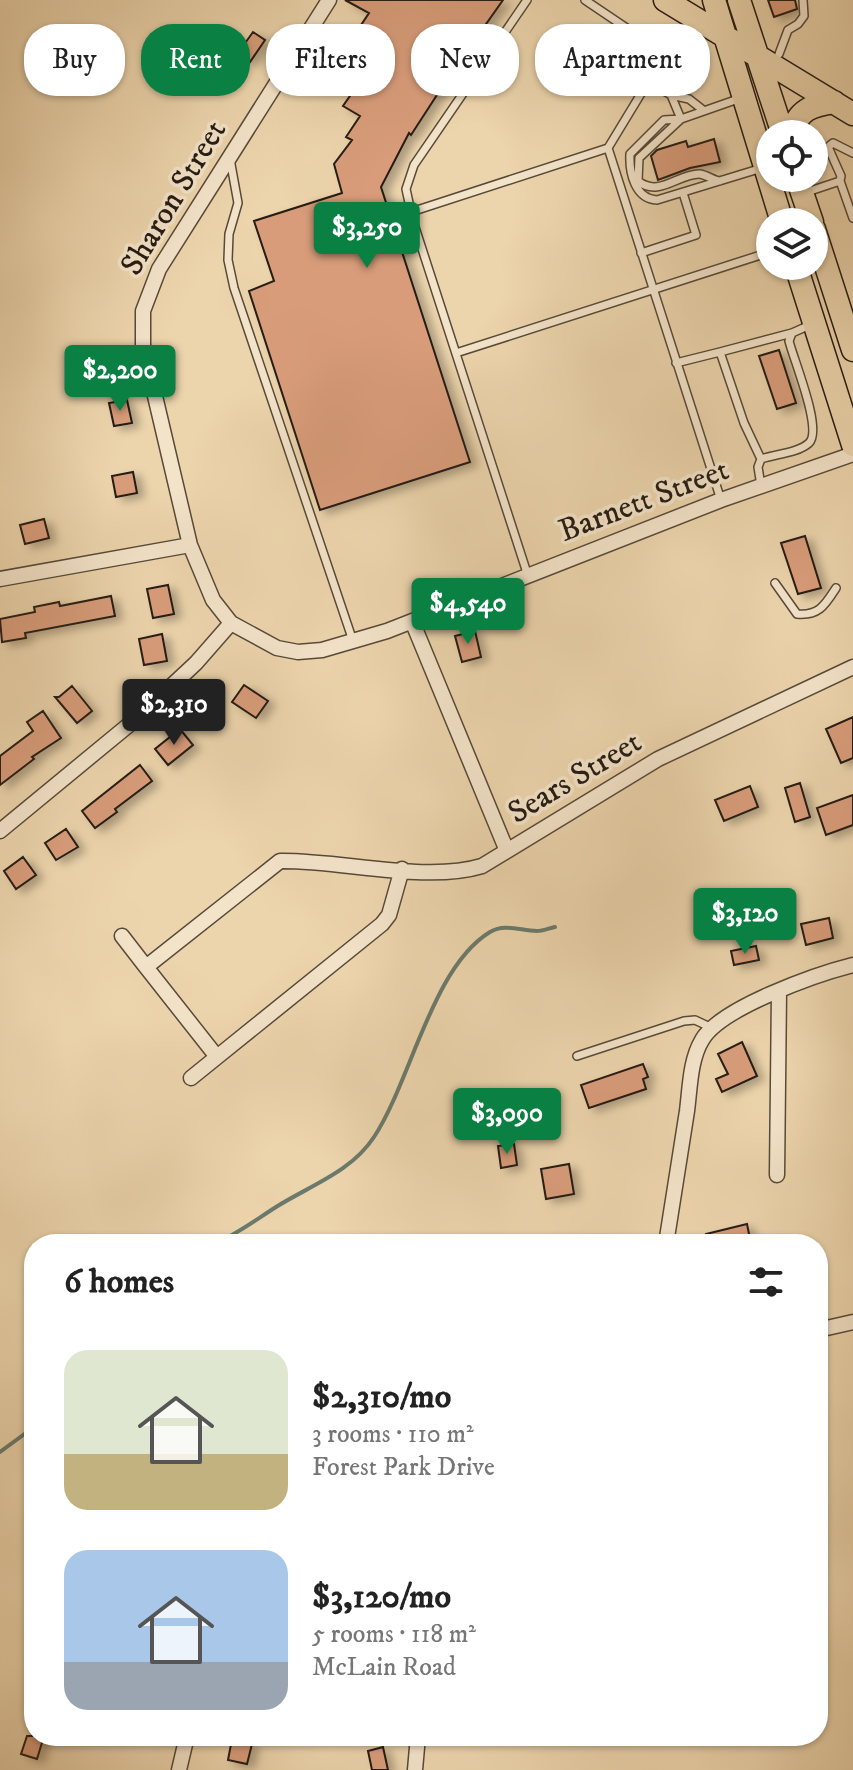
<!DOCTYPE html>
<meta charset="utf-8">
<style>
:root{--surface:#fff;--page:#f2f2f2;--text:#222;--muted:#767676;--accent:#0b8043}
body{margin:0;font-family:"IM FELL DW Pica",serif;background:var(--page);color:var(--text);height:100vh;display:flex;flex-direction:column;font-size:30px;white-space:nowrap}
*{box-sizing:border-box;margin:0}
p{font-size:26px;color:var(--muted)}
.icon{flex:none;width:44px;height:44px;fill:none;stroke:currentColor;stroke-width:2;stroke-linecap:round;stroke-linejoin:round}
.map{position:relative;flex:1;overflow:hidden}
.sheet{position:absolute;left:24px;top:1234px;width:804px;height:512px;display:flex;flex-direction:column;background:var(--surface);border-radius:32px;box-shadow:0 2px 6px #0004}
.sheet>*{flex:none}
.guide{position:absolute;left:24px;top:24px;width:806px;height:72px;display:flex;gap:16px}
.fabs{position:absolute;left:756px;top:120px;display:grid;gap:16px}
.fabs a{display:grid;place-items:center;width:72px;height:72px;border-radius:50%;background:var(--surface);box-shadow:0 2px 6px #0004;font-size:40px}
.price{position:absolute;translate:-50% -68px;padding:0 18px;border-radius:8px;background:var(--accent);color:#fff;font-size:26px;line-height:52px;filter:drop-shadow(0 2px 4px #0008)}
.price::after{content:'';position:absolute;left:50%;top:48px;width:24px;height:18px;margin-left:-12px;background:inherit;clip-path:polygon(0 0,100% 0,50% 100%)}
.price.selected{background:#222;color:#fff}
ul{padding:0;list-style:none}
li{display:flex;align-items:center;gap:24px;height:200px;padding:0 40px}
li span{display:grid;place-items:center;flex:none;width:224px;height:160px;border-radius:24px;color:#555}
li>.icon{margin-inline-start:auto}
span .icon{width:96px;height:96px;fill:#fffc;stroke-width:1}
li b{font-size:34px}
h2{display:flex;justify-content:space-between;align-items:center;height:96px;padding:0 40px;font-size:34px}
.pill{padding:0 28px;border-radius:32px;background:var(--surface);box-shadow:0 2px 6px #0004;font-size:28px;line-height:72px}
.pill.selected{background:var(--accent);color:#fff}
.map>svg:first-child{display:block}
</style>
<div class="map">
<svg width="853" height="1770" viewBox="0 0 853 1770">
<defs>
<filter id="shadow"><feDropShadow dx="7" dy="4" stdDeviation="4" flood-color="#0004"/></filter>
</defs>
<rect width="100%" height="100%" fill="#ecd4ac"/>
<filter id="stains"><feTurbulence type="fractalNoise" baseFrequency=".0025" numOctaves="4"/><feColorMatrix values="0 0 0 0 .2 0 0 0 0 .09 0 0 0 0 .02 0 0 0 .5 -.17"/></filter>
<radialGradient id="worn" r=".72"><stop offset=".6" stop-color="#630" stop-opacity="0"/><stop offset="1" stop-color="#630" stop-opacity=".3"/></radialGradient>
<g fill="none" stroke-linecap="round" stroke-linejoin="round">
<path stroke="#6b7a6c" stroke-width="4" d="M214 1244C236 1235 257 1219 276 1207 311 1185 351 1172 374 1137 411 1081 432 967 490 932 505 923 521 931 537 931 543 931 549 928 555 927
M0 1452 34 1427"/>
</g>
<path fill="#d89c7a" stroke="#251c13" stroke-width="2" filter="url(#shadow)" d="M345 0H503L484 27 493 32 458 86 448 78 411 135 409 133 381 187 470 462 320 510 249 291 274 281 254 221 342 193 334 164 352 140 346 137 360 116 343 106 352 93 327 76 369 13Z
M768 0H795L797 9 774 17Z
M253 32 265 40 250 62 238 53Z
M714 139 720 162 690 168 658 180 651 156 657 150 686 141 688 147Z
M779 350 796 403 777 409 759 356Z
M127 400 132 423 114 426 109 403Z
M133 472 137 493 116 497 112 476Z
M44 519 49 538 25 544 20 525Z
M805 536 821 588 798 594 781 543Z
M168 585 174 614 153 618 147 589Z
M111 596 115 616 25 633 26 638 2 642 0 619 35 612 34 607 59 602 60 606Z
M475 631 481 657 462 662 455 636Z
M162 634 167 661 144 665 139 639Z
M244 685 268 701 256 718 232 702Z
M72 686 92 711 77 723 55 697H59Z
M43 711 61 738 32 757 34 759 0 785V756L33 731 27 722Z
M853 717V758L841 763 826 729Z
M180 729 193 745 168 765 155 749Z
M140 765 152 781 115 809 117 812 95 828 82 811Z
M800 783 810 817 795 822 785 788Z
M750 786 758 807 724 821 715 800Z
M853 795V825L826 835 817 808Z
M66 829 78 847 56 860 45 843Z
M23 857 36 875 16 889 4 871Z
M829 918 833 938 806 945 801 924Z
M756 946 759 960 734 965 731 951Z
M742 1042 757 1076 722 1092 716 1079 728 1074 718 1054Z
M643 1064 648 1077 643 1079 646 1089 589 1108 581 1085Z
M514 1144 517 1165 501 1168 498 1146Z
M569 1164 574 1194 546 1199 541 1169Z
M747 1224 751 1244H708L706 1234Z
M27 1736H44L37 1759 21 1754Z
M232 1739 252 1744 247 1764 228 1760Z
M383 1747 388 1770H372L368 1751Z"/>
<g fill="none" stroke-linecap="round" stroke-linejoin="round">
<defs>
<path id="service" d="M527 0 414 165 406 189 413 221 528 576
M585 0 665 54 608 148 721 500
M779 54 788 30 798 24 804 16 803 0
M648 82 671 95
M741 98 681 119 664 120 630 154C629 173 635 199 657 200L762 168
M703 110 689 99 671 95 681 119 639 158 638 181C659 198 679 173 700 174 706 175 714 180 719 181
M230 159 238 203 229 234 228 260 234 288 353 641
M840 181 853 218
M804 193 840 181 841 176 828 147 833 143 853 153
M411 212 608 148
M641 253 696 235 683 193
M456 353 770 252
M676 363 720 352
M761 459 744 423 720 352 792 333 810 325
M761 486 758 467 761 459C776 454 798 453 809 443 823 430 794 361 789 341L792 333
M775 583 797 614C819 616 825 605 836 588
M577 1056 684 1021 695 1020 712 1028"/>
<path id="minor" d="M329 0 159 269 143 311V345L190 545 213 600 231 623 277 648 298 652 322 650 387 631 721 500 853 454
M0 579 190 545
M412 621 507 851
M0 831 136 719 196 663 231 623
M402 869 389 915 382 924 217 1057 146 967 280 861C341 860 426 883 482 866L658 759 853 667
M122 936 146 967
M191 1078 217 1057
M777 1175 779 991
M666 1244C673 1200 680 1155 687 1111 690 1088 690 1060 702 1040 720 1008 817 974 853 965
M818 1330 853 1322
M179 1770 187 1736
M415 1770 418 1736"/>
<path id="primary" d="M665 0 853 114
M714 0 782 222
M739 0 783 134
M792 134C797 110 812 105 834 102
M797 178 812 222
M814 229 853 350
M796 266 853 445"/>
</defs>
<use href="#service" stroke="#574a39" stroke-width="10"/>
<use href="#minor" stroke="#574a39" stroke-width="17"/>
<use href="#primary" stroke="#251c13" stroke-width="25"/>
<use href="#service" stroke="#f3e3c9" stroke-width="7"/>
<use href="#minor" stroke="#f3e3c9" stroke-width="14"/>
<use href="#primary" stroke="#ecd4ac" stroke-width="22"/>
</g>
<g text-anchor="middle" dominant-baseline="central" stroke-width="7" stroke-linejoin="round" paint-order="stroke">
<g font-size="32" fill="#251c13" stroke="#f3e3c9">
<text transform="translate(174 198) rotate(-59)">Sharon Street</text>
<text transform="translate(644 501) rotate(-21)">Barnett Street</text>
<text transform="translate(575 778) rotate(-31)">Sears Street</text>
</g>
</g>
<rect width="100%" height="100%" filter="url(#stains)"/>
<rect width="100%" height="100%" fill="url(#worn)"/>
</svg>
<div class="fabs">
<a><svg class="icon" aria-label="locate" viewBox="0 0 24 24"><circle cx="12" cy="12" r="6"/><path d="M12 2v4M12 18v4M2 12h4M18 12h4"/></svg></a>
<a><svg class="icon" aria-label="layers" viewBox="0 0 24 24"><path d="M12 4l9 5-9 5-9-5zM3 14l9 5 9-5"/></svg></a>
</div>
<b class="price" style="left:367px;top:270px">$3,250</b>
<b class="price" style="left:120px;top:413px">$2,200</b>
<b class="price" style="left:468px;top:646px">$4,540</b>
<b class="price selected" style="left:174px;top:747px">$2,310</b>
<b class="price" style="left:745px;top:956px">$3,120</b>
<b class="price" style="left:507px;top:1156px">$3,090</b>
<div class="guide">
<a class="pill">Buy</a>
<a class="pill selected">Rent</a>
<a class="pill">Filters</a>
<a class="pill">New</a>
<a class="pill">Apartment</a>
</div>
<section class="sheet">
<h2>6 homes<svg class="icon" aria-label="filters" viewBox="0 0 24 24"><path d="M4 7h16M4 17h16"/><circle cx="9" cy="7" r="2"/><circle cx="15" cy="17" r="2"/></svg></h2>
<ul>
<li><span style="background:linear-gradient(#dfe7d0 65%,#c2b280 0)"><svg class="icon" aria-label="home" viewBox="0 0 24 24"><path d="M3 11l9-7 9 7M6 9v11h12V9"/></svg></span><div><b>$2,310/mo</b><p>3 rooms · 110 m²</p><p>Forest Park Drive</p></div></li>
<li><span style="background:linear-gradient(#a9c7e8 70%,#9aa5b1 0)"><svg class="icon" aria-label="home" viewBox="0 0 24 24"><path d="M3 11l9-7 9 7M6 9v11h12V9"/></svg></span><div><b>$3,120/mo</b><p>5 rooms · 118 m²</p><p>McLain Road</p></div></li>
</ul>
</section>
</div>
